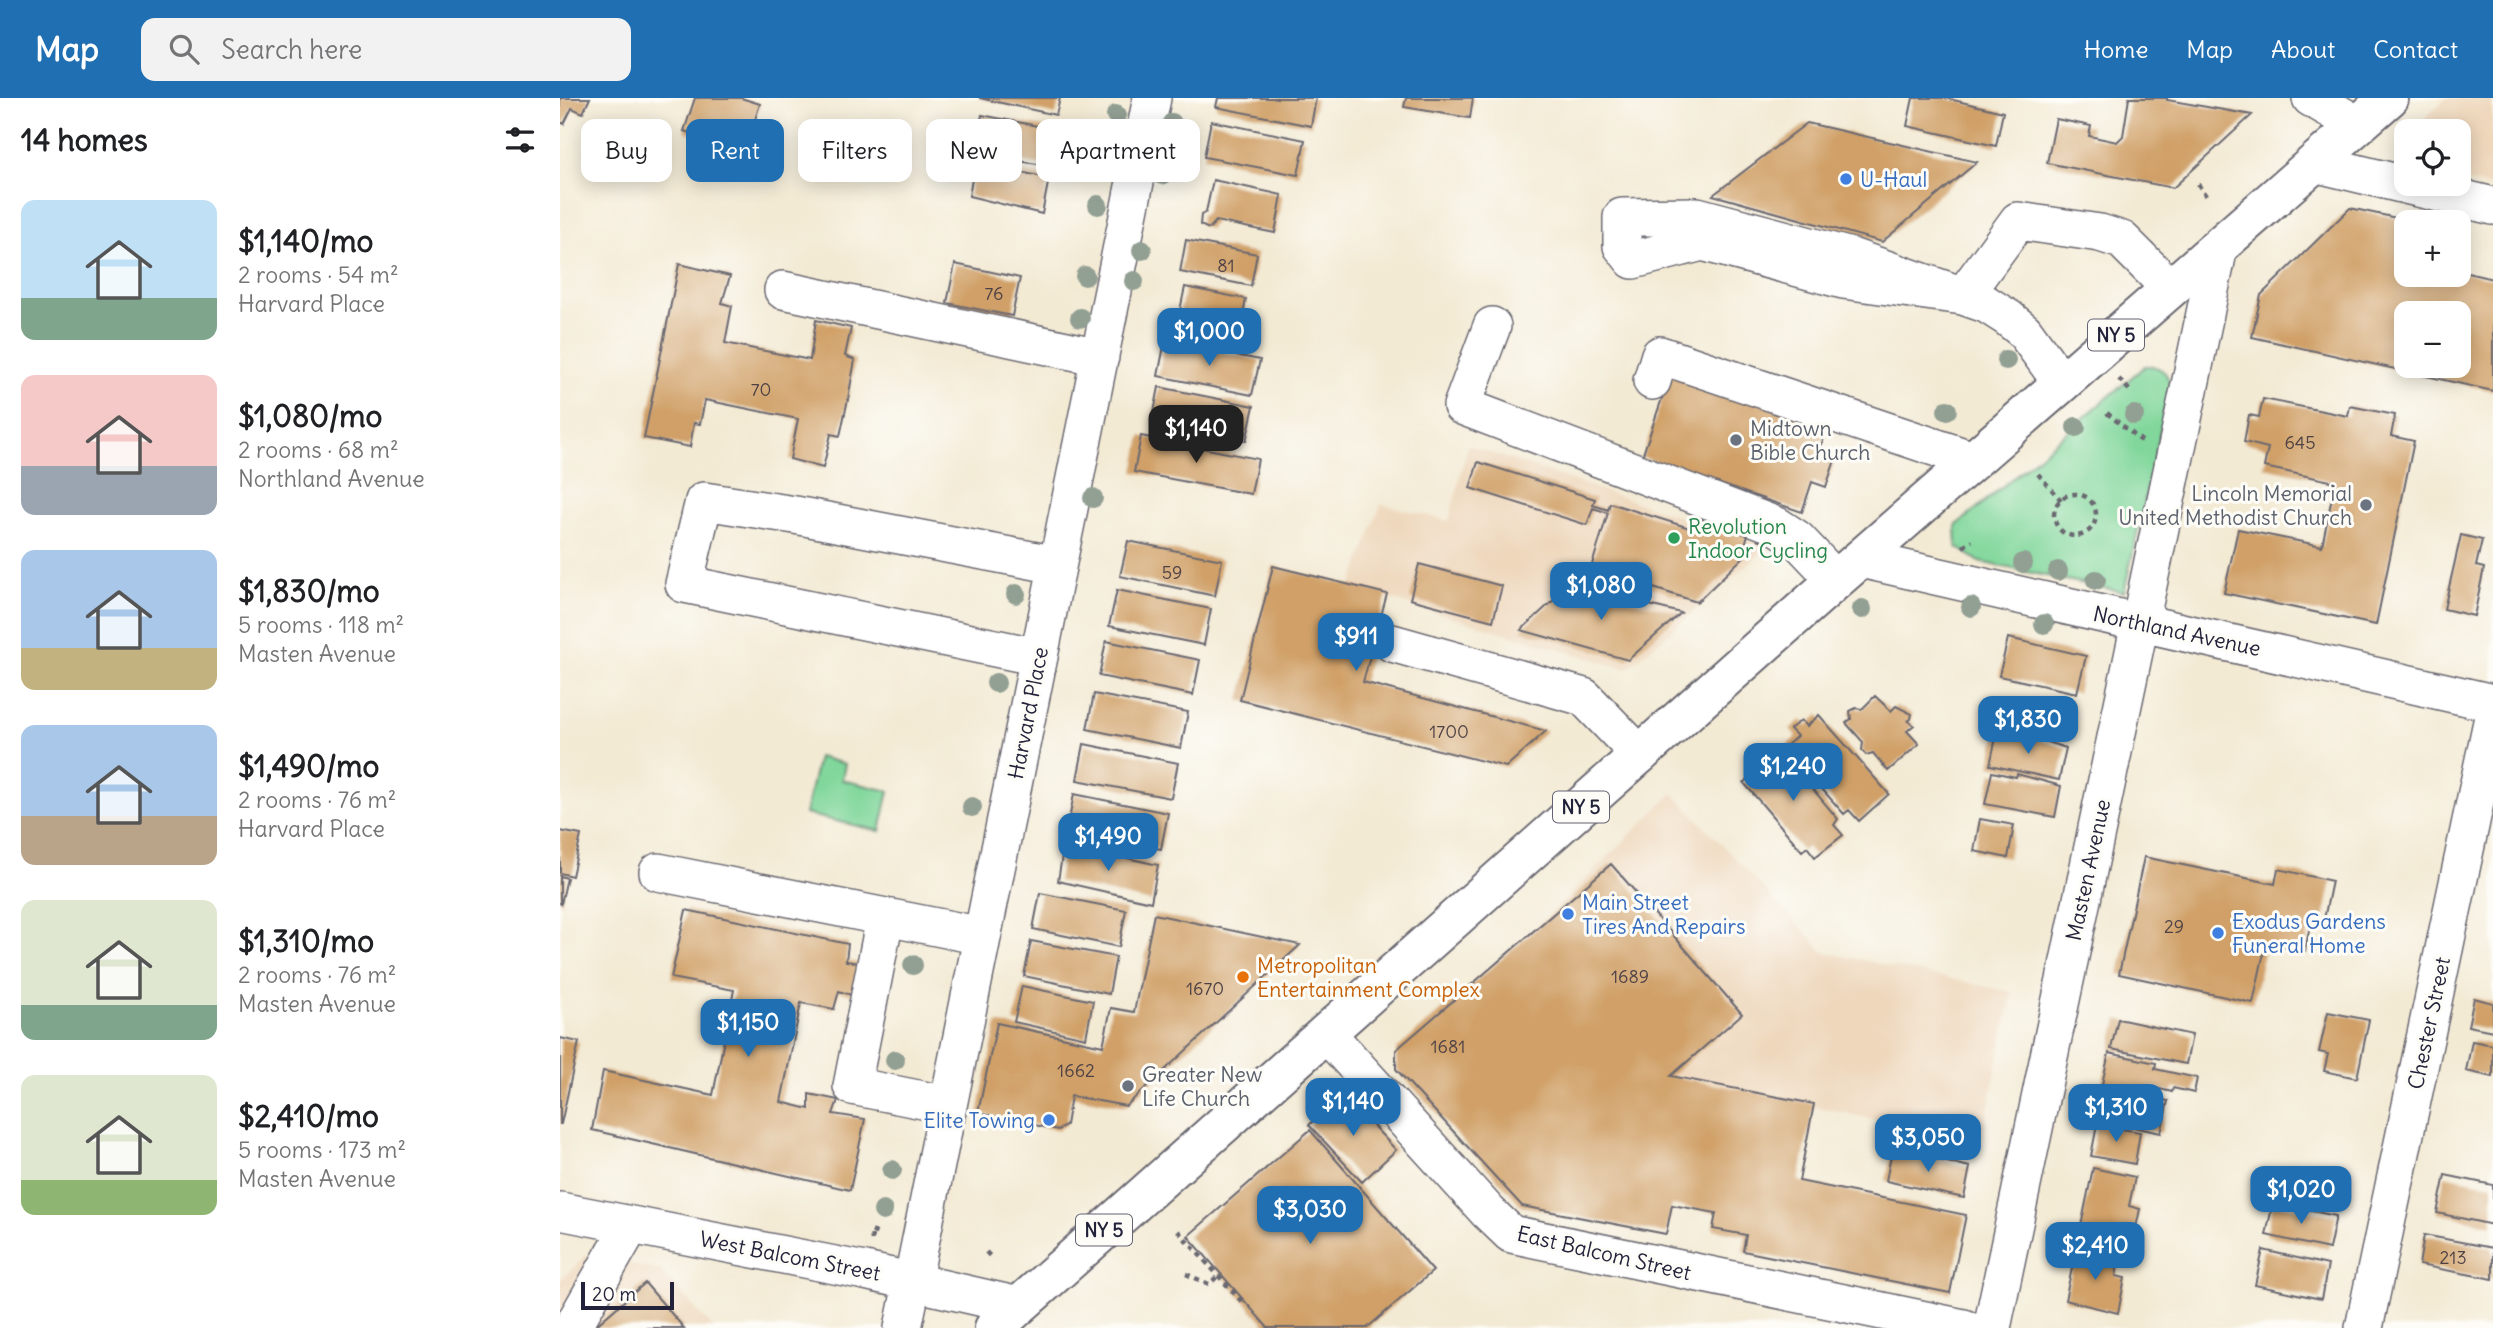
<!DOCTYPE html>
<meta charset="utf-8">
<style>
:root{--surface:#fff;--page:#f2f2f2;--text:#202124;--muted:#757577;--accent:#1f6fb2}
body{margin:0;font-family:Delius,sans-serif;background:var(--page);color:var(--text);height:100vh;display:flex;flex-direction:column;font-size:26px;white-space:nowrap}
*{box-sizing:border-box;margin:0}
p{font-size:23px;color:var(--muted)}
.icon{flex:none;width:38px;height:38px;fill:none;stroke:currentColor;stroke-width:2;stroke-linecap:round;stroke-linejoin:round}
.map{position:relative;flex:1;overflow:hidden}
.panel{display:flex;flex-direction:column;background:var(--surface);width:560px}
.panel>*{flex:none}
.banner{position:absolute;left:21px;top:21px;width:665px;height:63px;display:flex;gap:14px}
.fabs{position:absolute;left:1834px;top:21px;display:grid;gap:14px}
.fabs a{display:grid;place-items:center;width:77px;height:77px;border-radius:14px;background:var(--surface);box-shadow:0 4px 18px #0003;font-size:35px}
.scale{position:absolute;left:21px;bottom:18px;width:93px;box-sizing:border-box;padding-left:7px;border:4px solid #22223b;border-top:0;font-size:19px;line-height:24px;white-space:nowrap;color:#22223b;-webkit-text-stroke:5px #fdfcf7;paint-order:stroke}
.price{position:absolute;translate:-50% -60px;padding:0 16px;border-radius:14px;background:var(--accent);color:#fff;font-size:23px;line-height:46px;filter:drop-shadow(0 2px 4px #0008)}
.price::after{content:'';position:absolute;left:50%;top:42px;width:21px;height:16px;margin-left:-10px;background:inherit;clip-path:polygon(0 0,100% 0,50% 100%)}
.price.current{background:#222;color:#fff}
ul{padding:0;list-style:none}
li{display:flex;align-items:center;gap:21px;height:175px;padding:0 21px}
li span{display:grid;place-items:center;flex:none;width:196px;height:140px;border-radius:14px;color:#555}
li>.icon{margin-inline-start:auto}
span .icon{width:84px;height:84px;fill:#fffc;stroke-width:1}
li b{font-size:30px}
h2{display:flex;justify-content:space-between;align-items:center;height:84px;padding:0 21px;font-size:30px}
.chip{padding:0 24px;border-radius:14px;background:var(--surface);box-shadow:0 4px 18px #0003;font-size:24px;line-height:63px}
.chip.current{background:var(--accent);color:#fff}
header{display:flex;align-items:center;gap:42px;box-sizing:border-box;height:98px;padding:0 35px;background:var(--accent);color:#fff}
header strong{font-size:33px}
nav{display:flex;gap:38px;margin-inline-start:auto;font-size:24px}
.search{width:490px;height:63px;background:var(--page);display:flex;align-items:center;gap:18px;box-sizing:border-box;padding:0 24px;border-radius:14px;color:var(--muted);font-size:26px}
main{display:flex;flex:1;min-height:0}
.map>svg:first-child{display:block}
</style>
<header>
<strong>Map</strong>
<div class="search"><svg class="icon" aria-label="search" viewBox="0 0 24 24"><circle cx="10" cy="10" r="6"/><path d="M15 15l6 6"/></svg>Search here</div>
<nav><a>Home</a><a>Map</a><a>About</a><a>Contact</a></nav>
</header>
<main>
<section class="panel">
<h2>14 homes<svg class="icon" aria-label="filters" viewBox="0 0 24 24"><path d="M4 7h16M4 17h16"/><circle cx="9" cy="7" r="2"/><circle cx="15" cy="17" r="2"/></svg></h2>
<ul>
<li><span style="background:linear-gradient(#bfe0f5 70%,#7fa58c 0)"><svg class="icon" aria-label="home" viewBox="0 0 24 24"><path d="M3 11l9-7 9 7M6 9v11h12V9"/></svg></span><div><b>$1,140/mo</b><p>2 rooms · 54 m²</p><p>Harvard Place</p></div></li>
<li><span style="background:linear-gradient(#f6c9c9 65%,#9aa5b1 0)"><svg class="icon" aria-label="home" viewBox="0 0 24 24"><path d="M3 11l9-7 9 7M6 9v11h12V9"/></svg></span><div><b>$1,080/mo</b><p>2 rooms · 68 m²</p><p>Northland Avenue</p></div></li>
<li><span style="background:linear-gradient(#a9c7e8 70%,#c2b280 0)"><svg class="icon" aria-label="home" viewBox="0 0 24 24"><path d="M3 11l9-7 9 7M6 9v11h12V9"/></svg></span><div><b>$1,830/mo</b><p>5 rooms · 118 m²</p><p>Masten Avenue</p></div></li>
<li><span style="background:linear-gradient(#a9c7e8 65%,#b9a48a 0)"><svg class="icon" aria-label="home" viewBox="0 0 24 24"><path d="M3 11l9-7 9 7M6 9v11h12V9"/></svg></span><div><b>$1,490/mo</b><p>2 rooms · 76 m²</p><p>Harvard Place</p></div></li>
<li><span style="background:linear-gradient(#dfe7d0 75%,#7fa58c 0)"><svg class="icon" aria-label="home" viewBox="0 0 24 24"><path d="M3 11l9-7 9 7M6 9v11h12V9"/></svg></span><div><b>$1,310/mo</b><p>2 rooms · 76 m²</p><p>Masten Avenue</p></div></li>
<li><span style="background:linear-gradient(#dfe7d0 75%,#8fb573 0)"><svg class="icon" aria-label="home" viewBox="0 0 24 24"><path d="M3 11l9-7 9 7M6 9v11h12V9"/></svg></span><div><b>$2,410/mo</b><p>5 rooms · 173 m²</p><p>Masten Avenue</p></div></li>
</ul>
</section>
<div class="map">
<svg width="1933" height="1230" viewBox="0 0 1933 1230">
<rect width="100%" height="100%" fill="#fdfcf7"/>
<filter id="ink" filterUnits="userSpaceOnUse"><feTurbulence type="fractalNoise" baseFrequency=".0143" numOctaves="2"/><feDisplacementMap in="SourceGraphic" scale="14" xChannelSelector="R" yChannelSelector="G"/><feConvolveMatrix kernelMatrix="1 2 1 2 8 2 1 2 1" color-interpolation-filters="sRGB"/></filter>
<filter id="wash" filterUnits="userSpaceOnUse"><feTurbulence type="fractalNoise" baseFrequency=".00686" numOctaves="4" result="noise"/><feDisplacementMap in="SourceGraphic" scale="28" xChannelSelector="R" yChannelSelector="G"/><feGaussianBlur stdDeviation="1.57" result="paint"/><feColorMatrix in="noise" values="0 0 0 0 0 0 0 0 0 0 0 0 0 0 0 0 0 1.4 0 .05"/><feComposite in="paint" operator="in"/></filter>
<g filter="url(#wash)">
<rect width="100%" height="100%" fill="#f3ead4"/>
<path fill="#eed7bb" d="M1886 0H1933V89L1899 82V33H1851Z
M908 347 1208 449 1067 571 791 489 821 406 889 423Z
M1113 695 1264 854 1452 894 1421 1045 1108 976 972 834Z
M27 1157 101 1173 153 1230H0V1182Z"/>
<path fill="#81d79b" stroke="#527c6b" stroke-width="2" d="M1585 268C1599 267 1609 274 1610 289L1564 494 1420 464 1397 449 1396 428Z
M258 659 285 666 282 682 329 693 320 733 245 716Z"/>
<g id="blocks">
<path fill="#d0a067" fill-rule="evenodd" d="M0 0H30L23 15 12 10 4 26 0 24Z
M135 0H181L200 6 189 40 162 31 157 44 124 33Z
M419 0H500L496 17Z
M658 0H756L751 28 656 9Z
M846 0H913L910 20 844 9Z
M1353 0H1385L1443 14 1436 48 1347 28Z
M1569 0H1607V2L1692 17 1613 90 1487 65 1496 21 1531 28 1529 38 1557 44 1563 38Z
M422 17 503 33 496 69 441 60 443 50 416 44Z
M651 23 745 42 738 77 644 59Z
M1247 25 1417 64 1322 144 1153 97Z
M401 62 489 80 482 116 409 98 412 81 398 77Z
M653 82 722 97 715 135 656 123 649 131 640 127 641 117 646 114Z
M1790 110 1846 122V177H1899V173L1933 181V293L1692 239 1701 197ZM1846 215H1899V268H1846Z
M626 142 697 156 691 188 620 174Z
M119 166 170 178 162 205 172 208 165 245 250 262 256 222 291 230 285 258 295 262 288 301 280 338 271 336 263 370 230 361 238 321 145 302 140 326 134 325 130 349 84 340Z
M395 166 460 180 452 218 387 205Z
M625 189 686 201 678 243 617 226Z
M605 243 700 262 692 297 598 278Z
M1111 274 1268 328 1258 356 1275 362 1266 389 1252 384 1242 414 1082 359Z
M599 289 694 308 686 343 592 324Z
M1703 301 1788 318 1790 308 1835 317 1831 338 1854 343 1816 527 1664 495 1678 431 1762 448 1775 384 1704 369 1708 350 1684 344 1689 317 1699 319Z
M581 338 698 361 691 396 574 374Z
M918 364 1035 401 1033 407 1048 412 1050 405 1139 433 1147 408 1192 422 1185 447 1193 450 1137 504 1031 470 1048 415 1033 410 1027 427 910 390Z
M1901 437 1922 442 1916 468 1924 470 1914 518 1884 511Z
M568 443 662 462 655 498 560 478Z
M859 466 942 488 933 523 850 501Z
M713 468 827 496 803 584 986 633 946 669 680 602Z
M1010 487 1121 515 1068 562 961 532Z
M557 492 651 511 644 547 549 528Z
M1448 540 1526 558 1517 595 1439 578Z
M546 543 640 562 633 597 539 578Z
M534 596 628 614 621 650 527 631Z
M1315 598 1331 613 1336 608 1352 616 1351 621 1348 623 1354 627 1347 633 1359 646 1328 673 1313 655 1306 657 1302 652 1303 644 1286 625 1291 621 1290 613 1296 610 1302 611Z
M1259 617 1329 696 1299 723 1289 712 1284 716 1225 649 1237 638 1230 631 1241 622 1247 628Z
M1437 635 1462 640 1463 637 1506 650 1499 682 1430 667Z
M524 646 618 665 611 700 517 682Z
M1220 652 1278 721 1274 727 1283 737 1255 759 1247 749 1242 753 1184 685 1197 674 1190 665 1202 655 1208 662Z
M1432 674 1456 679 1457 676 1501 688 1495 719 1425 706Z
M514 696 608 715 601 751 507 732Z
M1420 721 1454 727 1448 760 1414 753Z
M0 733 21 737 12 778 0 775Z
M504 746 598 767 591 804 498 783Z
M1584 759 1715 786 1718 771 1772 783 1763 826 1751 823 1745 853 1706 845 1693 905 1559 876Z
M1051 766 1182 916 1111 978 1254 1006 1239 1083 1406 1117 1390 1195 1183 1153 1186 1137 1153 1131 1156 1115 1112 1107 1106 1136 962 1108 836 971V952Z
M0 778 7 780 1 806 0 805Z
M480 795 566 812 559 849 473 831Z
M126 812 288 846 286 863 300 865 291 897 279 893 274 911 241 905 221 1004 249 1011V996L278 1002 273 1016 305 1021 290 1092 32 1032 43 973 153 997 174 892 111 880Z
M594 816 740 847 566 1008 511 998 506 1027 498 1032 418 1015 437 925 543 948 551 910 574 914Z
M471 843 556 859 549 896 464 878Z
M462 888 533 903 526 940 454 924Z
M1914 900 1933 905V933L1908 928Z
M1768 914 1809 922 1797 980 1764 973 1768 956 1759 954Z
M1558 921 1632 937 1626 966 1551 951Z
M0 940 19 944 1 1026H0Z
M1912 943 1933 947V979L1906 973Z
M1549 955 1596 965 1595 971 1637 980 1634 995 1613 990 1612 994 1591 989 1589 996 1542 986Z
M1543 989 1608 1003 1601 1035 1536 1021Z
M783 996 836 1052 802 1084 749 1027Z
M1537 1027 1580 1034 1575 1066 1531 1058Z
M750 1032 873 1173 807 1230H708L628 1138Z
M1332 1052 1410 1069 1404 1100 1326 1083Z
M1533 1070 1575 1079 1569 1108 1580 1111 1573 1144 1520 1133Z
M1885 1077 1933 1087V1127L1877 1115Z
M1713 1105 1776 1118 1769 1151 1706 1137Z
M1864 1137 1933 1150V1181L1859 1167Z
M1516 1152 1559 1162 1556 1178 1565 1180 1558 1215 1505 1202Z
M1703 1152 1768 1167 1761 1201 1695 1187Z
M85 1185 124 1230H33Z"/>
</g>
</g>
<g filter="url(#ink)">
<use href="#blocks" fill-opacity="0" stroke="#6b6871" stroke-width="2"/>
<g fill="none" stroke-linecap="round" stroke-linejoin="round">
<defs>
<path id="minor" d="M1751 0 1798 27
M1754 65 1933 108
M223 192 540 259
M1403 198 1283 182 1142 144 1073 162 1062 148V119L1137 118 1291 159 1426 206 1448 220 1464 233 1501 284
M1403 198 1458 123 1540 135 1562 142 1610 190
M932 228 902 308 1217 428 1237 441 1276 482
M1092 283 1100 257 1413 362
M1301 461 1933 605
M832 545 1024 599 1080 657
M479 559 124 486 144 403 235 417 497 467
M98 774 422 838
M325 820 292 988 388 1007
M766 935 928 1114 951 1136 1404 1230
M0 1113 305 1173 459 1208
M12 1230 71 1127
M343 1230 592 0
M1432 1230 1659 149
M1804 1230 1933 619"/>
<path id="major" d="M434 1230 1276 482 1829 0"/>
</defs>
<use href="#minor" stroke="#6b6871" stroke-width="40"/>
<use href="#major" stroke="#6b6871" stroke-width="42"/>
<path stroke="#6b6871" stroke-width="4.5" stroke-dasharray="5 5" stroke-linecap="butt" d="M1638 86 1646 98
M1559 281 1571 294
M1547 315 1584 345
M1478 376 1501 402
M1494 417a21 21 0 1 1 42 0a21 21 0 1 1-42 0Z
M1403 449 1412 443
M618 1133 683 1205
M312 1142 311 1133 319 1136
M426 1154 433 1161
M626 1176 649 1186 658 1178"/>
<use href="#minor" stroke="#fff" stroke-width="37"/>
<use href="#major" stroke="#fff" stroke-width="38"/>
</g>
<g fill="#929f93">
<circle cx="556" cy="17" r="10"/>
<circle cx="612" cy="25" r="10"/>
<circle cx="546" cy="71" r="10"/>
<circle cx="602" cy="77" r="10"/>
<circle cx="538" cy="107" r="10"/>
<circle cx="582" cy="152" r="10"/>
<circle cx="525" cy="178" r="10"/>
<circle cx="574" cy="183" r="10"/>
<circle cx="520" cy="220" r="10"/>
<circle cx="1446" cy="262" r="10"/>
<circle cx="1387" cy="312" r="10"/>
<circle cx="1574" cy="317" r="10"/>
<circle cx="1516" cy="329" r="10"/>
<circle cx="533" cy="400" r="10"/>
<circle cx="1463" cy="465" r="10"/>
<circle cx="1498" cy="473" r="10"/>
<circle cx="1536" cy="482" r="10"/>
<circle cx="456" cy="496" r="10"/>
<circle cx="1411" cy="509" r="10"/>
<circle cx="1302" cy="511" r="10"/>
<circle cx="1484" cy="526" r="10"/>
<circle cx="436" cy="585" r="10"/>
<circle cx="412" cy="709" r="10"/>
<circle cx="353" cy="867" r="10"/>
<circle cx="335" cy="962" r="10"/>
<circle cx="332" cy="1072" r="10"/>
<circle cx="323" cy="1113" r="10"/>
</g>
</g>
<g fill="#3f7fe0" stroke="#fdfcf7" stroke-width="2.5">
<circle cx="1286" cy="81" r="7"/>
<circle cx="1008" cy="816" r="7"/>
<circle cx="1658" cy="835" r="7"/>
<circle cx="489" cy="1022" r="7"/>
</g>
<g fill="#6b7280" stroke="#fdfcf7" stroke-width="2.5">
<circle cx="1176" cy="342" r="7"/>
<circle cx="1806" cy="407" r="7"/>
<circle cx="568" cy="988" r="7"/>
</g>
<circle fill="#2e9e5b" stroke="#fdfcf7" stroke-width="2.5" cx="1114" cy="440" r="7"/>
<circle fill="#e8710a" stroke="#fdfcf7" stroke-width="2.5" cx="683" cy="879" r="7"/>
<g text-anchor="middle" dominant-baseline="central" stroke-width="6" stroke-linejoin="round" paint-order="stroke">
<g font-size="18" fill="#4e4246">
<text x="666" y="167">81</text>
<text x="434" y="195">76</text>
<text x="201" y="291">70</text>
<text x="1740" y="344">645</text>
<text x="612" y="474">59</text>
<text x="889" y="633">1700</text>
<text x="1614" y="828">29</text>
<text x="1070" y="878">1689</text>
<text x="645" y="890">1670</text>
<text x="888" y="948">1681</text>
<text x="516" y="972">1662</text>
<text x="1893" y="1159">213</text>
</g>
<g fill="#fdfcf7" stroke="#646373" stroke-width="2">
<rect x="1528" y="221.5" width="56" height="31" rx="5"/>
<rect x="993" y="693.5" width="56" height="31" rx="5"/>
<rect x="516" y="1116.5" width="56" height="31" rx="5"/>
</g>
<g font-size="19" font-weight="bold" fill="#22223b">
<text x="1556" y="237">NY 5</text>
<text x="1021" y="709">NY 5</text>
<text x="544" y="1132">NY 5</text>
</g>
<g font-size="21" fill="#366cbe" stroke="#fdfcf7" text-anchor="start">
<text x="1300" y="81">U-Haul</text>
<text x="1022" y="804">Main Street<tspan x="1022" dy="24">Tires And Repairs</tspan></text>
<text x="1672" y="823">Exodus Gardens<tspan x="1672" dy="24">Funeral Home</tspan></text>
<text x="475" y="1022" text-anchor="end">Elite Towing</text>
</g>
<g font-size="21" fill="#5b616d" stroke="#fdfcf7" text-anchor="start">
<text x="1190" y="330">Midtown<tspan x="1190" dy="24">Bible Church</tspan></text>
<text x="1792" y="395" text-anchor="end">Lincoln Memorial<tspan x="1792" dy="24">United Methodist Church</tspan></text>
<text x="582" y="976">Greater New<tspan x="582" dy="24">Life Church</tspan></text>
</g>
<g font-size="21" fill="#27864d" stroke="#fdfcf7" text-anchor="start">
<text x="1128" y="428">Revolution<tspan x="1128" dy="24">Indoor Cycling</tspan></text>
</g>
<g font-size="21" fill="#22223b" stroke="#fdfcf7">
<text transform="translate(1617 533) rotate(12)">Northland Avenue</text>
<text transform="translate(468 615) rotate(-79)">Harvard Place</text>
<text transform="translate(1528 772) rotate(-78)">Masten Avenue</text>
<text transform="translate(1869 925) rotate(-78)">Chester Street</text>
<text transform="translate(1044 1155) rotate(13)">East Balcom Street</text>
<text transform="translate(230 1158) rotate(11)">West Balcom Street</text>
</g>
<g font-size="21" fill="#c56008" stroke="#fdfcf7" text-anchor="start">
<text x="697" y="867">Metropolitan<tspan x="697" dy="24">Entertainment Complex</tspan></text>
</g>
</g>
</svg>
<div class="fabs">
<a><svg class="icon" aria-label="locate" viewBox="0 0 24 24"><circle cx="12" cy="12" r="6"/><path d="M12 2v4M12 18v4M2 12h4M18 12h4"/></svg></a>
<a>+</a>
<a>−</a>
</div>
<div class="scale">20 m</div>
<b class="price" style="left:649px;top:270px">$1,000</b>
<b class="price current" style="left:636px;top:367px">$1,140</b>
<b class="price" style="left:1041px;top:524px">$1,080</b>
<b class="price" style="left:796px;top:575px">$911</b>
<b class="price" style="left:1468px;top:658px">$1,830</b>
<b class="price" style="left:1233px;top:705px">$1,240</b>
<b class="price" style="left:548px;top:775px">$1,490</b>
<b class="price" style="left:188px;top:961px">$1,150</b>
<b class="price" style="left:793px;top:1040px">$1,140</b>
<b class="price" style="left:1556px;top:1046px">$1,310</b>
<b class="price" style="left:1368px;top:1076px">$3,050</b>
<b class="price" style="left:1741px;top:1128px">$1,020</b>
<b class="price" style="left:750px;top:1148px">$3,030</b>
<b class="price" style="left:1535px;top:1184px">$2,410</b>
<div class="banner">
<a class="chip">Buy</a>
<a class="chip current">Rent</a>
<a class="chip">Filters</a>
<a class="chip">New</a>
<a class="chip">Apartment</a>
</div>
</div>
</main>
